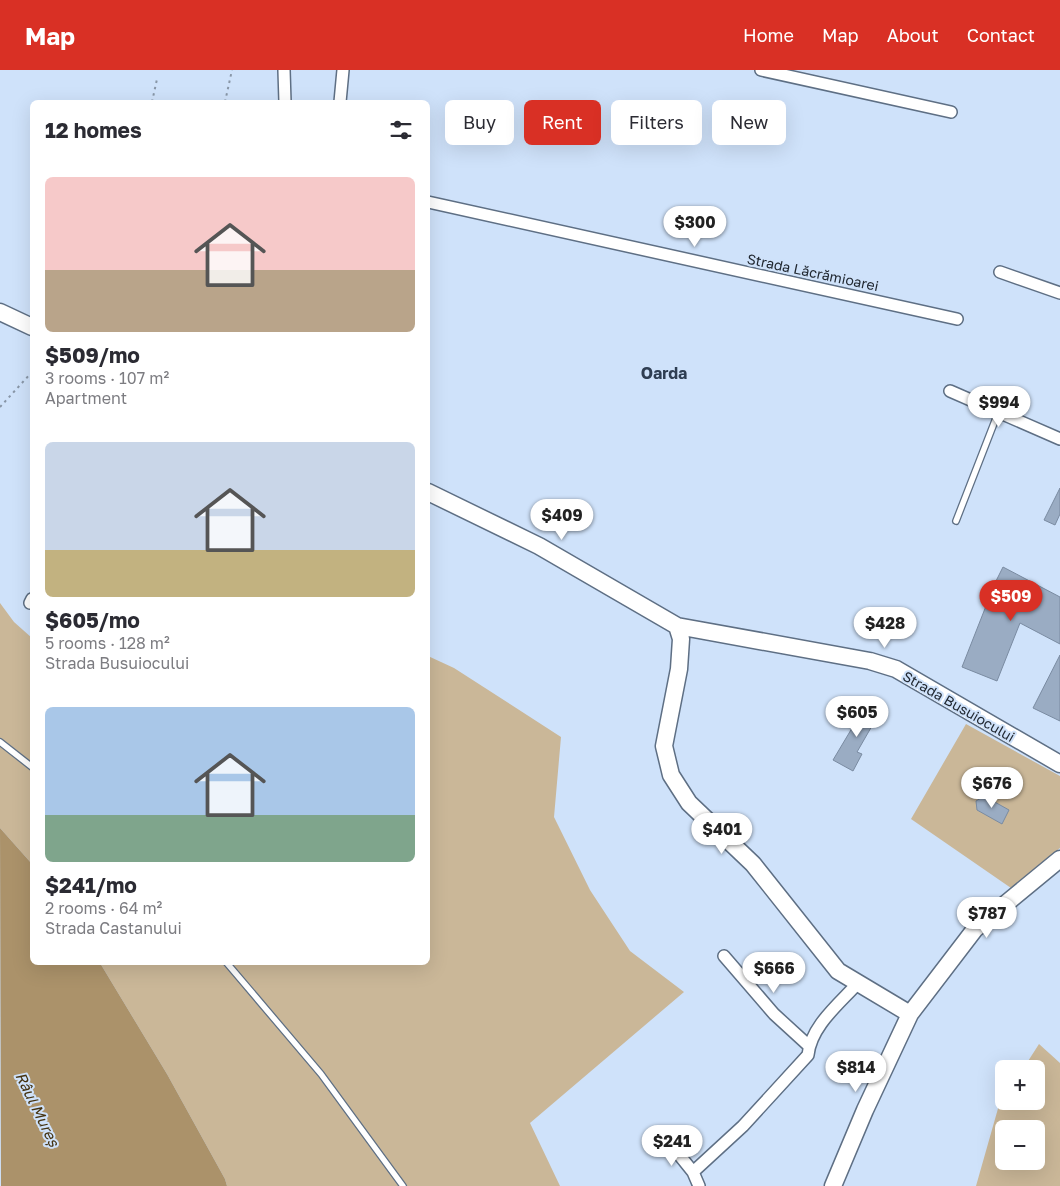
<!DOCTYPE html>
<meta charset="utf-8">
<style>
:root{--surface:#fff;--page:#f7f7f7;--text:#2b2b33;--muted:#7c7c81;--accent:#d93025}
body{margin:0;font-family:"Golos Text",sans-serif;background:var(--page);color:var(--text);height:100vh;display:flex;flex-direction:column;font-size:19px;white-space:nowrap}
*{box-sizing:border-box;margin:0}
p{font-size:16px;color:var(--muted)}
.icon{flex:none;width:28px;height:28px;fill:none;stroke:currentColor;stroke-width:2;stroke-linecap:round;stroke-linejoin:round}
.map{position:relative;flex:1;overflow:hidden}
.details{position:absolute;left:30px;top:30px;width:400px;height:865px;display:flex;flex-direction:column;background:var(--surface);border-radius:8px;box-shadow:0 5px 20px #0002}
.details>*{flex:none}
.hud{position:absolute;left:445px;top:30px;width:475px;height:45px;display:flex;gap:10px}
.controls{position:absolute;left:995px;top:990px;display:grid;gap:10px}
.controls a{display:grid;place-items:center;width:50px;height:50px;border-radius:8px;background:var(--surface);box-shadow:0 5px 20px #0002;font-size:25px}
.price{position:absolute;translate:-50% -42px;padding:0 11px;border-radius:18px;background:#fff;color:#222;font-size:16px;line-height:32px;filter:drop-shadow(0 1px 2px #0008)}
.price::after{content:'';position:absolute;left:50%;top:30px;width:15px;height:11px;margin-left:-8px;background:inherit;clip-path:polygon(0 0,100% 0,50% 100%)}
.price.selected{background:var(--accent);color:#fff}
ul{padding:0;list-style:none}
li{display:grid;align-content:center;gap:10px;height:265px;padding:0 15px}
li span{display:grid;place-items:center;height:155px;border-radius:8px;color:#555}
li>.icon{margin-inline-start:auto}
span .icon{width:90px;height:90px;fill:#fffc;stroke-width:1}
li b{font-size:21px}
h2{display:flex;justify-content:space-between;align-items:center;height:60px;padding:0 15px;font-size:21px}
.tag{padding:0 18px;border-radius:8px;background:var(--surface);box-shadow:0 5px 20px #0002;font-size:18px;line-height:45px}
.tag.selected{background:var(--accent);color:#fff}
header{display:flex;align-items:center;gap:30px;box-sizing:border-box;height:70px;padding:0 25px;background:var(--accent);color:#fff}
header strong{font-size:24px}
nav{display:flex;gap:28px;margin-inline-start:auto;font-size:18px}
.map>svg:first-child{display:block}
</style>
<header>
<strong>Map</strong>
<nav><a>Home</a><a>Map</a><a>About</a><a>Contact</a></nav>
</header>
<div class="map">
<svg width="1060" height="1116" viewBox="0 0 1060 1116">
<rect width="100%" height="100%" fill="#cfe2fa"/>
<path fill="#cab798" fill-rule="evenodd" d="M0 533 14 552 32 568V794L0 758Z
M428 586 454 598 561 667 554 747 590 820 630 881 684 922 530 1053 560 1116H227L225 1109 167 1004 100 893 428 892Z
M966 654 1060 706V778L1011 818 911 749Z
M1039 974 1060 993V1116H976L999 1035 1004 1028V1031H1036V999H1023ZM1004 1059H1036V1091H1004Z"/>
<path fill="#ab926a" d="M0 758 32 794V892L100 893 167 1004 225 1109 227 1116H1Z"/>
<path fill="#9aacc3" stroke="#7a8ba1" d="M1060 418V444L1055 455 1044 450Z
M1003 497 1060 527V574L1020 553 997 611 962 597 986 536 984 535Z
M1060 585V651L1033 638Z
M867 633 874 635 880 642 857 682 862 684 853 701 833 690Z
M984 726 1009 740 1002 754 977 740 976 731Z"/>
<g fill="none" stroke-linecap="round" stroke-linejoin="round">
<defs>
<path id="lane" d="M956 451 998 343
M0 672 32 697
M226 892 321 1004 403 1116"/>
<path id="street" d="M284 0 285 32
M761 0 951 42
M340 32 343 0
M428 132 957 249
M1000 202 1060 223
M950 321 1060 369
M30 533 32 529
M724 886 774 944 809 976
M664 1066 693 1102 699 1116
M693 1102 743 1056 808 985C811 956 839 934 857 914"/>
<path id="secondary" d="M0 242 32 257
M428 422 539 476 677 556 870 591 896 599 1060 694
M677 556 681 569 679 599 664 676 671 705 689 733 753 794 838 901 910 944
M833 1116 865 1040 910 944 975 859 1060 789"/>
</defs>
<use href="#lane" stroke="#5e6f84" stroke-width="8"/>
<use href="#street" stroke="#5e6f84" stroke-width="14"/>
<use href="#secondary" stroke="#5e6f84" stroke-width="19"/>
<path stroke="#8896a7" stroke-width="2" stroke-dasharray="2.5 4" stroke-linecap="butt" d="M152 32 157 9
M225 32 232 0
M0 337 32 302"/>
<use href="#lane" stroke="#fff" stroke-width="5.5"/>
<use href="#street" stroke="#fff" stroke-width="11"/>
<use href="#secondary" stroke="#fff" stroke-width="16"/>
</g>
<g text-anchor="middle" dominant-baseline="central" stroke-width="4" stroke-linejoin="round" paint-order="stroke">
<g font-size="14" fill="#212831" stroke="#cfe2fa">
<text transform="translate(813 202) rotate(12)">Strada Lăcrămioarei</text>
<text transform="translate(959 636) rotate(30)">Strada Busuiocului</text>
</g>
<g font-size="15" font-style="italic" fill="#443210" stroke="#cfe2fa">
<text transform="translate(38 1039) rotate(64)">Râul Mureș</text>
</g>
<g font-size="16" font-weight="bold" fill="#2f3e52" stroke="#cfe2fa">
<text x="664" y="303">Oarda</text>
</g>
</g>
</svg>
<div class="controls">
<a>+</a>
<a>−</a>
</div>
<b class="price" style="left:695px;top:178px">$300</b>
<b class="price" style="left:999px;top:358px">$994</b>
<b class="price" style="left:562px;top:471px">$409</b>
<b class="price selected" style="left:1011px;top:552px">$509</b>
<b class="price" style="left:885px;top:579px">$428</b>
<b class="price" style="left:857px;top:668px">$605</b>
<b class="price" style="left:992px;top:739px">$676</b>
<b class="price" style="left:722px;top:785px">$401</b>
<b class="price" style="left:987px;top:869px">$787</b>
<b class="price" style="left:774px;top:924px">$666</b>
<b class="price" style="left:856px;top:1023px">$814</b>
<b class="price" style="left:672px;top:1097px">$241</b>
<div class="hud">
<a class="tag">Buy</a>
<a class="tag selected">Rent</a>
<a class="tag">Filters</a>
<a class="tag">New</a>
</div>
<section class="details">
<h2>12 homes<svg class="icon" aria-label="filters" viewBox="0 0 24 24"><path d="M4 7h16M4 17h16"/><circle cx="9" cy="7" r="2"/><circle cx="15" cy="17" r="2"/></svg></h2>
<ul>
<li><span style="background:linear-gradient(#f6c9c9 60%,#b9a48a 0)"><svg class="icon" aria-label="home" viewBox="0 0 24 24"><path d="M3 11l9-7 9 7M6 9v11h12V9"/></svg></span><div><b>$509/mo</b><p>3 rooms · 107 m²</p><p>Apartment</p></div></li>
<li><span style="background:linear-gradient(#c9d6e8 70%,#c2b280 0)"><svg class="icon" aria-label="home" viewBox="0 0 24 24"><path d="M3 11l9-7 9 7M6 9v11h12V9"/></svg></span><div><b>$605/mo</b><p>5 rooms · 128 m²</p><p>Strada Busuiocului</p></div></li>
<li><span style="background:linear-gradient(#a9c7e8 70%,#7fa58c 0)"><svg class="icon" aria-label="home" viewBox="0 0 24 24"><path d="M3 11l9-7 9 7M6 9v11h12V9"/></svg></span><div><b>$241/mo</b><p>2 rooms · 64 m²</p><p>Strada Castanului</p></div></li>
</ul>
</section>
</div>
